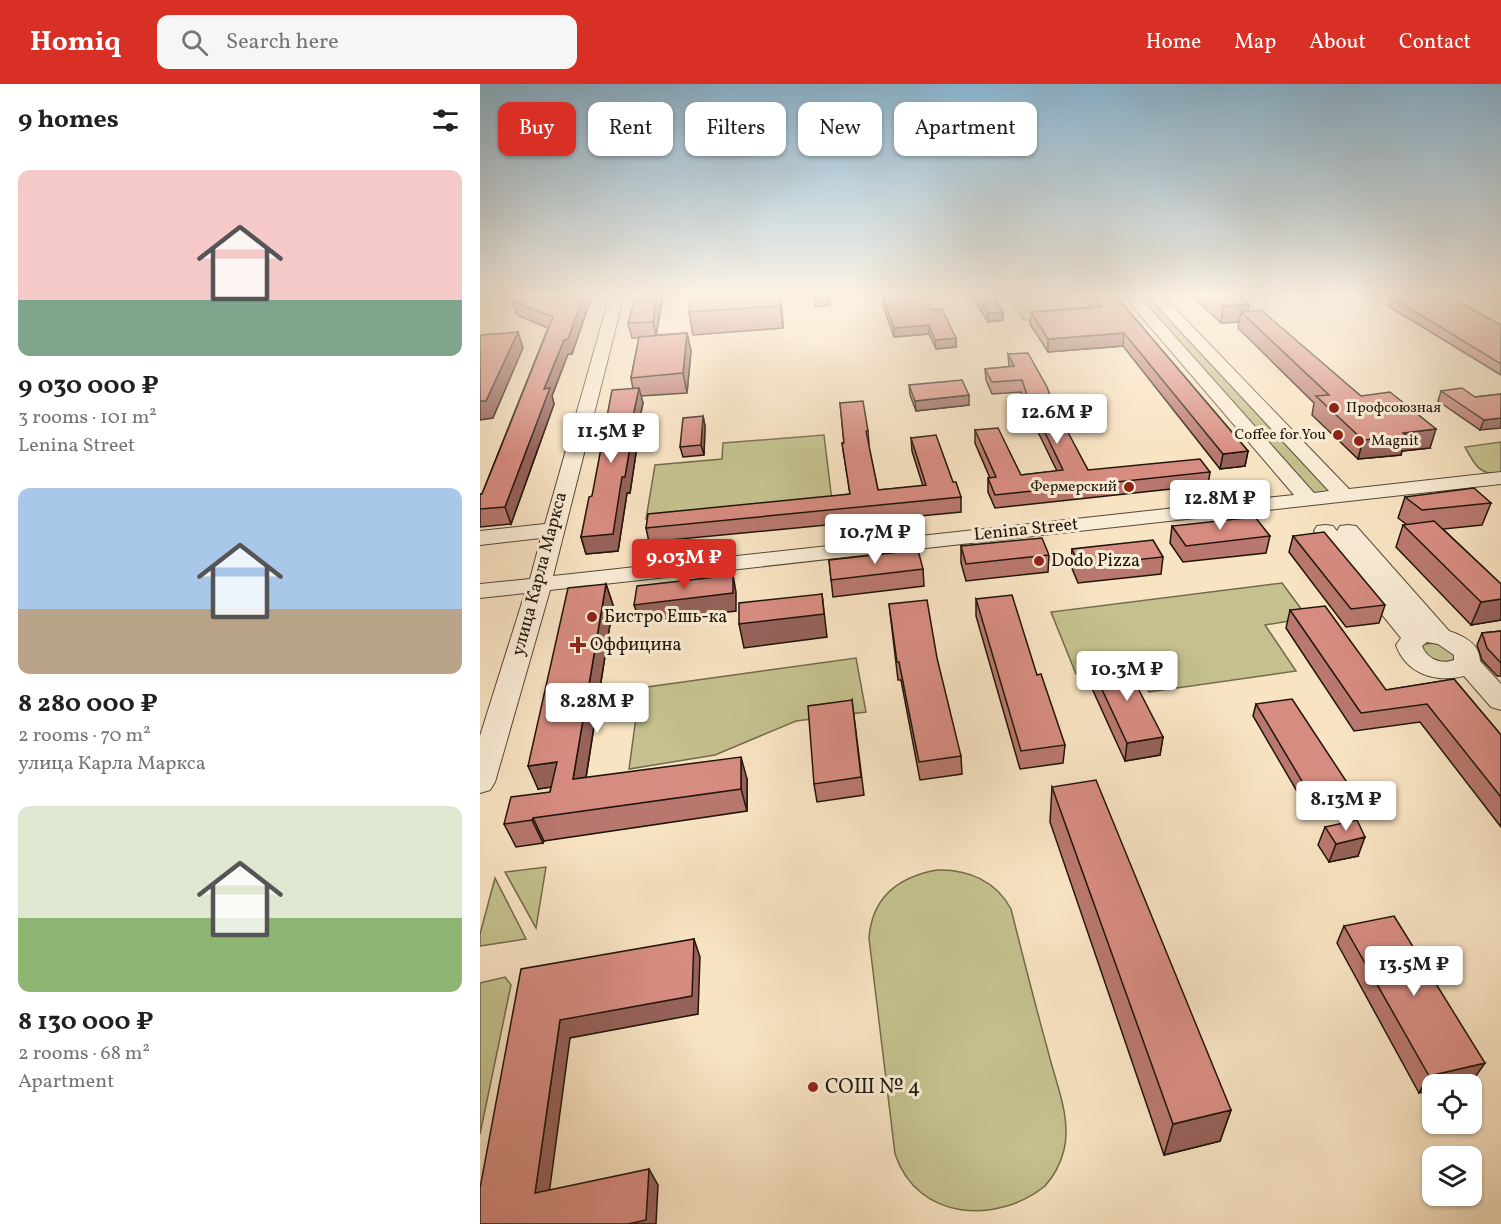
<!DOCTYPE html>
<meta charset="utf-8">
<style>
:root{--surface:#fff;--page:#f6f6f6;--text:#202124;--muted:#757577;--accent:#d93025}
body{margin:0;font-family:Vollkorn,serif;background:var(--page);color:var(--text);height:100vh;display:flex;flex-direction:column;font-size:22px;white-space:nowrap}
*{box-sizing:border-box;margin:0}
p{font-size:20px;color:var(--muted)}
.icon{flex:none;width:33px;height:33px;fill:none;stroke:currentColor;stroke-width:2;stroke-linecap:round;stroke-linejoin:round}
.map{position:relative;flex:1;overflow:hidden}
.drawer{display:flex;flex-direction:column;background:var(--surface);width:480px}
.drawer>*{flex:none}
.guide{position:absolute;left:18px;top:18px;width:570px;height:54px;display:flex;gap:12px}
.fabs{position:absolute;left:942px;top:990px;display:grid;gap:12px}
.fabs a{display:grid;place-items:center;width:60px;height:60px;border-radius:12px;background:var(--surface);box-shadow:0 2px 4px #0004;font-size:30px}
.price{position:absolute;translate:-50% -51px;padding:0 14px;border-radius:6px;background:#fff;color:#222;font-size:20px;line-height:39px;filter:drop-shadow(0 2px 3px #0008)}
.price::after{content:'';position:absolute;left:50%;top:36px;width:18px;height:14px;margin-left:-9px;background:inherit;clip-path:polygon(0 0,100% 0,50% 100%)}
.price.selected{background:var(--accent);color:#fff}
ul{padding:0;list-style:none}
li{display:grid;align-content:center;gap:12px;height:318px;padding:0 18px}
li span{display:grid;place-items:center;height:186px;border-radius:12px;color:#555}
li>.icon{margin-inline-start:auto}
span .icon{width:108px;height:108px;fill:#fffc;stroke-width:1}
li b{font-size:26px}
h2{display:flex;justify-content:space-between;align-items:center;height:72px;padding:0 18px;font-size:26px}
.chip{padding:0 21px;border-radius:12px;background:var(--surface);box-shadow:0 2px 4px #0004;font-size:21px;line-height:54px}
.chip.selected{background:var(--accent);color:#fff}
header{display:flex;align-items:center;gap:36px;box-sizing:border-box;height:84px;padding:0 30px;background:var(--accent);color:#fff}
header strong{font-size:28px}
nav{display:flex;gap:33px;margin-inline-start:auto;font-size:21px}
.search{width:420px;height:54px;background:var(--page);display:flex;align-items:center;gap:15px;box-sizing:border-box;padding:0 21px;border-radius:12px;color:var(--muted);font-size:22px}
main{display:flex;flex:1;min-height:0}
.map>svg:first-child{display:block}
</style>
<header>
<strong>Homiq</strong>
<div class="search"><svg class="icon" aria-label="search" viewBox="0 0 24 24"><circle cx="10" cy="10" r="6"/><path d="M15 15l6 6"/></svg>Search here</div>
<nav><a>Home</a><a>Map</a><a>About</a><a>Contact</a></nav>
</header>
<main>
<section class="drawer">
<h2>9 homes<svg class="icon" aria-label="filters" viewBox="0 0 24 24"><path d="M4 7h16M4 17h16"/><circle cx="9" cy="7" r="2"/><circle cx="15" cy="17" r="2"/></svg></h2>
<ul>
<li><span style="background:linear-gradient(#f6c9c9 70%,#7fa58c 0)"><svg class="icon" aria-label="home" viewBox="0 0 24 24"><path d="M3 11l9-7 9 7M6 9v11h12V9"/></svg></span><div><b>9 030 000 ₽</b><p>3 rooms · 101 m²</p><p>Lenina Street</p></div></li>
<li><span style="background:linear-gradient(#a9c7e8 65%,#b9a48a 0)"><svg class="icon" aria-label="home" viewBox="0 0 24 24"><path d="M3 11l9-7 9 7M6 9v11h12V9"/></svg></span><div><b>8 280 000 ₽</b><p>2 rooms · 70 m²</p><p>улица Карла Маркса</p></div></li>
<li><span style="background:linear-gradient(#dfe7d0 60%,#8fb573 0)"><svg class="icon" aria-label="home" viewBox="0 0 24 24"><path d="M3 11l9-7 9 7M6 9v11h12V9"/></svg></span><div><b>8 130 000 ₽</b><p>2 rooms · 68 m²</p><p>Apartment</p></div></li>
</ul>
</section>
<div class="map">
<svg width="1021" height="1140" viewBox="0 0 1021 1140">
<rect width="100%" height="100%" fill="#f8e3c2"/>
<filter id="stains"><feTurbulence type="fractalNoise" baseFrequency=".00333" numOctaves="4"/><feColorMatrix values="0 0 0 0 .2 0 0 0 0 .09 0 0 0 0 .02 0 0 0 .5 -.17"/></filter>
<radialGradient id="worn" r=".72"><stop offset=".6" stop-color="#630" stop-opacity="0"/><stop offset="1" stop-color="#630" stop-opacity=".3"/></radialGradient>
<path fill="#c4c18e" stroke="#726b4c" stroke-width="1.5" d="M527 211H588L602 231 559 238 543 235Z
M650 211H674L864 411 828 414Z
M344 351 352 417 166 435 175 381 242 375 243 359Z
M1021 358V390C1000 392 994 380 985 363Z
M802 499 828 534 785 541 816 587 669 608 656 581 596 590 571 528Z
M955 559 968 562 976 569 977 577 956 580 940 566 944 560Z
M376 574 386 628 316 637 235 671 149 685 160 604Z
M66 783 56 844 25 788Z
M457 786C488 785 516 797 531 825 543 873 555 920 568 967 575 997 592 1034 584 1066 581 1078 574 1092 565 1102 518 1140 438 1138 415 1070L389 854C392 813 418 793 457 786Z
M15 794 46 855 0 862V850Z
M25 893 31 901 0 1050V899Z"/>
<g fill="none" stroke-linecap="round" stroke-linejoin="round">
<defs>
<path id="minor" d="M130 211H144L73 492 814 411 643 211H658L834 409 849 407 667 211H682L869 405 1021 388V400L70 506 15 698 10 706 0 709V652L45 509 0 514V500L50 495 61 454 0 461V447L65 440Z
M845 441 853 442 860 451 857 447 860 442 868 441 876 442 969 547C984 552 1000 560 1000 577L1021 600V626L1011 623 984 592C956 599 926 590 916 561L921 554 834 447 837 442ZM947 558 958 560 974 571V576C961 581 947 575 942 562Z"/>
</defs>
<use href="#minor" stroke="#564838" stroke-width="2"/>
<use href="#minor" fill="#faedd7" fill-rule="evenodd"/>
</g>
<path fill="#b9786f" stroke="#20150a" stroke-width="1.5" d="M82 211H112L92 270H88L72 312 74 320 31 440 0 443V410H2L68 244 37 231 32 217 80 214Z
M183 211 176 251 207 249 211 267 207 309 161 312 163 319 155 356 157 362 150 409H147L138 467 106 470 101 453 112 412 153 305 151 294 159 254H152L148 239Z
M301 211 303 244 213 251 209 228Z
M491 211H512L523 228V236L508 238Z
M601 211H635L768 367 765 382 740 385 643 262 568 268 550 240 551 228 611 223Z
M711 211H758L769 220 768 227 950 364 922 367 921 371 878 375 832 331 834 319 758 244 759 238 741 239Z
M403 212 452 226 476 254V263L456 265 449 250 414 253 403 221Z
M911 213 1021 241V291L908 222Z
M528 270 580 337 608 386 730 388 728 401 515 424 508 408V394H510L495 359V346L541 391 577 387 556 344H554L541 308 512 310 506 296 505 285 529 283Z
M429 301 489 321 436 327 430 311Z
M961 307 995 313 1021 310 1000 346 958 317Z
M360 319 388 347 389 360H388L398 406 443 402 432 367 431 354 473 398 481 413V428L169 458 166 444 370 410 362 359H364Z
M223 332 225 342 224 371 203 373 200 363Z
M925 413 1011 419 1002 441 963 445 1021 500V536L991 541 916 463 923 441 926 440 918 434Z
M692 442 790 452 786 469 703 478 690 459Z
M813 452 905 521 899 539 866 543 809 468Z
M481 462 569 471 568 488 486 497 481 479Z
M592 465 683 473 681 490 598 499 591 482Z
M349 476 443 485 444 502 353 513Z
M126 500 133 521 106 694 267 695V727L64 757 63 759 36 763 24 740 70 708 71 703 58 705Z
M496 515 557 591 585 661 583 679 540 685 496 532Z
M409 520 481 672 482 690 440 696 421 596H418Z
M810 526 906 606 974 595 1021 651V743L940 638 874 647 806 544Z
M1021 547V592H1017L1002 576 997 561 1002 549Z
M611 582 683 653 680 671 645 677 610 600Z
M372 616 384 711 337 718 334 700Z
M776 620 870 703 865 716 825 721 773 632Z
M572 703 751 1026 740 1057 684 1071 570 738Z
M845 743 878 772 849 778 838 761Z
M864 842 993 996 939 1009 857 859Z"/>
<path fill="#96625a" stroke="#20150a" stroke-width="1.5" d="M104 211H112L92 270H88L72 312 74 320 31 440 25 423 64 305 84 256Z
M177 211H183L176 252 173 238Z
M299 211H301L303 244 300 222Z
M349 213 350 221 335 223 334 214Z
M769 220 767 233 761 228 759 238 741 239 743 222Z
M523 228V236L508 238V229Z
M449 241V250L414 253V244Z
M38 248 43 264 13 334 0 336V317Z
M207 249 211 267 207 309 203 289Z
M644 249 643 262 568 268V255Z
M476 254V263L456 265 455 256Z
M159 304 163 319 155 356 157 362 150 409H147L138 467 106 470 101 453 150 347Z
M489 311V321L436 327 435 317Z
M223 332 225 342 224 371 221 361Z
M1021 334V344L1000 346 1004 336Z
M956 345 950 364 922 367 921 371 878 375 883 356 923 349Z
M768 367 765 382 740 385 743 370Z
M253 491 256 508V527L160 538 154 521Z
M126 500 133 521 102 718 93 695Z
M342 510 347 553 264 564 259 540Z
M1021 515V536L991 541 1001 518Z
M683 653 680 671 645 677 647 659Z
M261 673 267 695V727L261 705Z
M77 678 86 701 58 705 48 682Z
M53 734 64 757 63 759 52 736Z
M885 753 878 772 849 778 856 760Z
M214 855 220 873 218 930 90 954 67 1125 55 1109 80 936Z
M1005 979 993 996 974 1000H952V1006L939 1009 949 992Z
M751 1026 740 1057 684 1071 693 1040Z
M169 1085 178 1101 176 1140H148Z"/>
<path fill="#d78c81" stroke="#20150a" stroke-width="1.5" d="M82 211H104L88 255 84 256 64 305 70 304 25 423 0 425V410H2L73 233 32 217 80 214Z
M159 211H177L173 238 148 239 155 214H159Z
M211 211H299L300 222 209 228Z
M333 211H349V213L334 214Z
M422 211H445L452 226 462 225 476 254 455 256 449 241 414 244 403 212Z
M497 211H512L523 228 508 229Z
M611 211H635L768 367 743 370 644 249 568 255 551 228 621 223Z
M731 211H758L769 220 743 222Z
M933 211H967L1021 241V280L911 213Z
M781 226 881 312 910 308 956 345 923 349 927 352 883 356 836 312 849 311 761 228Z
M38 248 6 317H0V252L1 251Z
M207 249 203 289 151 294 159 253Z
M548 269 567 303 580 337H582L608 386 720 375 730 388 515 411 508 394 516 393 495 346 518 344 541 391 583 386 557 332H554L542 296 512 298 505 285 534 282 528 270Z
M482 296 489 311 435 317 429 301Z
M159 304 150 347 153 346 145 393H142L133 450 101 453 109 413 112 412 132 306Z
M982 304 995 313 1021 310V334L1004 336 961 307Z
M383 317 388 347H386L398 406 446 401 431 354 456 351 473 398H476L481 413 166 444 168 430 370 410 362 359H364L360 319Z
M223 332 221 361 200 363 203 334Z
M994 404 1011 419 942 426 925 413Z
M775 433 790 452 706 462 692 442Z
M954 437 1021 500V515L1001 518 923 441Z
M844 448 905 521 871 525 813 452Z
M562 454 569 471 486 480 481 462Z
M673 456 683 473 599 482 592 465Z
M438 466 443 485 351 496 349 476Z
M253 491V509L154 521 157 502Z
M126 500 93 695 261 673V705L53 734 52 736 24 740 31 713 70 708 77 678 48 682 88 504Z
M342 510 344 530 259 540V519Z
M532 511 557 591 561 590 585 661 541 667 496 515Z
M447 516 457 574 481 672 439 678 419 578H417L409 520Z
M845 522 906 606 974 595 1021 651V713L947 620 881 629 810 526Z
M1021 547V579L1007 564 1002 549Z
M644 577 683 653 647 659 611 582Z
M812 615 870 703 829 709 776 620Z
M372 616 381 693 334 700 328 622Z
M616 696 751 1026 693 1040 572 703Z
M877 736 885 753 856 760 845 743Z
M914 832 1005 979 949 992 864 842Z
M214 855 212 912 80 936 55 1109 169 1085 166 1136 148 1140H0V1104L41 885Z"/>
<linearGradient id="sky" x2="0" y2="1"><stop stop-color="#8ab8d5"/><stop offset="0.57" stop-color="#fcf2e4"/><stop offset="1" stop-color="#fcf2e4" stop-opacity="0"/></linearGradient>
<rect width="1021" height="370" fill="url(#sky)"/>
<g fill="#8f2418" stroke="#faedd7" stroke-width="2">
<circle cx="854" cy="324" r="6"/>
<circle cx="858" cy="351" r="6"/>
<circle cx="879" cy="357" r="6"/>
<circle cx="649" cy="403" r="6"/>
<circle cx="559" cy="477" r="6"/>
<circle cx="112" cy="533" r="6"/>
<path d="M95 552h6v6h6v6h-6v6h-6v-6h-6v-6h6z"/>
<circle cx="333" cy="1003" r="6"/>
</g>
<g text-anchor="middle" dominant-baseline="central" stroke-width="6" stroke-linejoin="round" paint-order="stroke">
<g font-size="15" fill="#20150a" stroke="#faedd7" text-anchor="start">
<text x="866" y="324">Профсоюзная</text>
<text x="846" y="351" text-anchor="end">Coffee for You</text>
<text x="891" y="357">Magnit</text>
<text x="637" y="403" text-anchor="end">Фермерский</text>
</g>
<g font-size="18" fill="#20150a" stroke="#faedd7">
<text transform="translate(546 446) rotate(-6)">Lenina Street</text>
<text transform="translate(60 490) rotate(-75)">улица Карла Маркса</text>
</g>
<g font-size="18" fill="#20150a" stroke="#faedd7" text-anchor="start">
<text x="571" y="477">Dodo Pizza</text>
<text x="124" y="533">Бистро Ешь-ка</text>
<text x="110" y="561">Оффицина</text>
</g>
<g font-size="21" fill="#20150a" stroke="#faedd7" text-anchor="start">
<text x="345" y="1003">СОШ № 4</text>
</g>
</g>
<rect width="100%" height="100%" filter="url(#stains)"/>
<rect width="100%" height="100%" fill="url(#worn)"/>
</svg>
<div class="fabs">
<a><svg class="icon" aria-label="locate" viewBox="0 0 24 24"><circle cx="12" cy="12" r="6"/><path d="M12 2v4M12 18v4M2 12h4M18 12h4"/></svg></a>
<a><svg class="icon" aria-label="layers" viewBox="0 0 24 24"><path d="M12 4l9 5-9 5-9-5zM3 14l9 5 9-5"/></svg></a>
</div>
<b class="price" style="left:577px;top:361px">12.6M ₽</b>
<b class="price" style="left:131px;top:380px">11.5M ₽</b>
<b class="price" style="left:740px;top:447px">12.8M ₽</b>
<b class="price" style="left:395px;top:481px">10.7M ₽</b>
<b class="price selected" style="left:204px;top:506px">9.03M ₽</b>
<b class="price" style="left:647px;top:618px">10.3M ₽</b>
<b class="price" style="left:117px;top:650px">8.28M ₽</b>
<b class="price" style="left:866px;top:748px">8.13M ₽</b>
<b class="price" style="left:934px;top:913px">13.5M ₽</b>
<div class="guide">
<a class="chip selected">Buy</a>
<a class="chip">Rent</a>
<a class="chip">Filters</a>
<a class="chip">New</a>
<a class="chip">Apartment</a>
</div>
</div>
</main>
